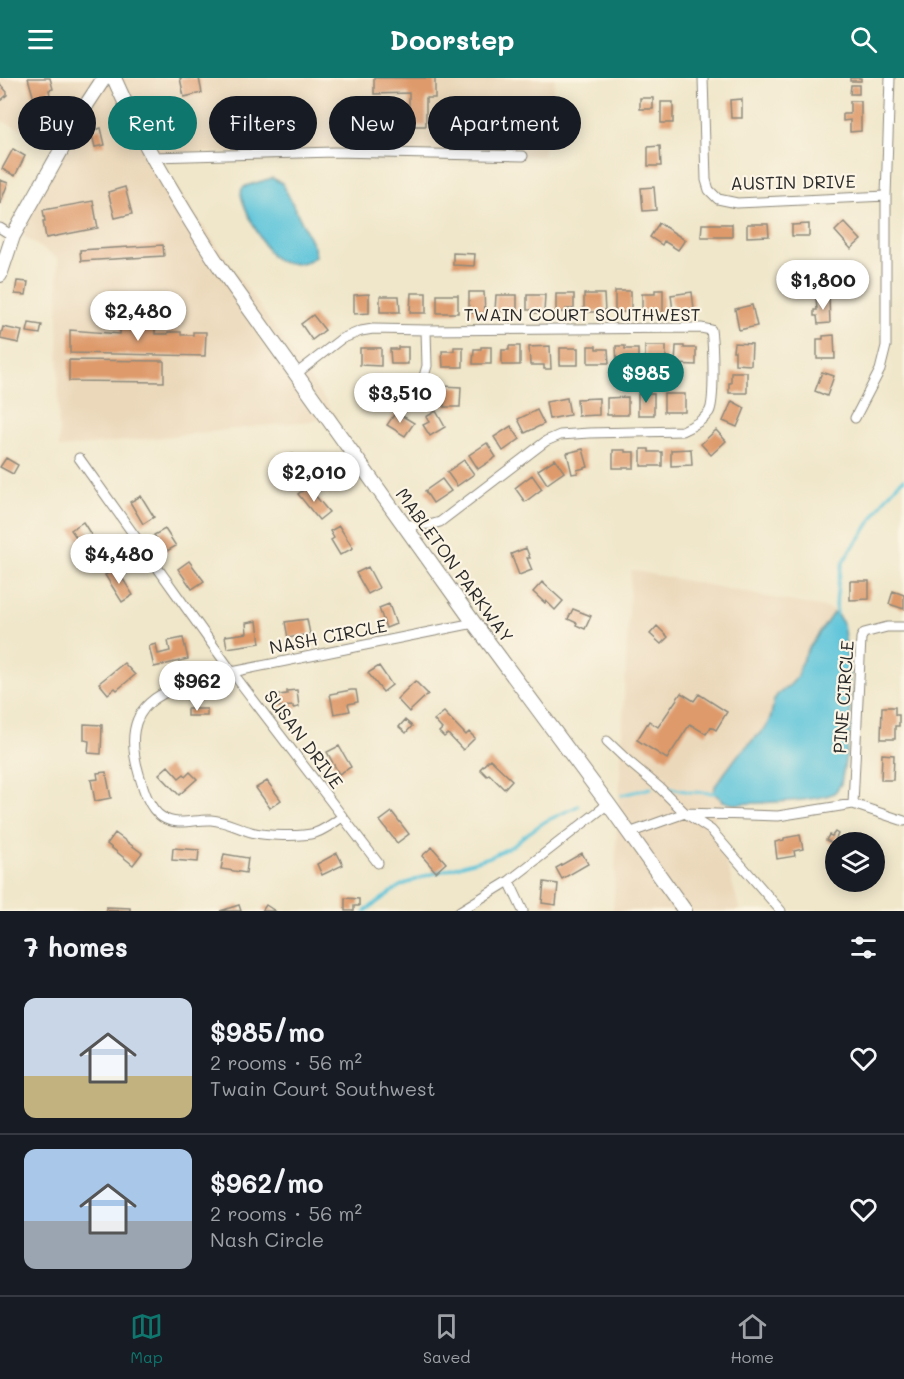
<!DOCTYPE html>
<meta charset="utf-8">
<style>
:root{--surface:#171b24;--page:#20242c;--text:#f1f3f6;--muted:#9ea1a6;--line:#363941;--accent:#0f766e}
body{margin:0;font-family:Mali,sans-serif;background:var(--page);color:var(--text);height:100vh;display:flex;flex-direction:column;font-size:22px;white-space:nowrap}
*{box-sizing:border-box;margin:0}
p{font-size:20px;color:var(--muted)}
.icon{flex:none;width:33px;height:33px;fill:none;stroke:currentColor;stroke-width:2;stroke-linecap:round;stroke-linejoin:round}
.map{position:relative;height:833px;overflow:hidden}
.drawer{display:flex;flex-direction:column;background:var(--surface);flex:1}
.drawer>*{flex:none}
.guide{position:absolute;left:18px;top:18px;width:600px;height:54px;display:flex;gap:12px}
.fabs{position:absolute;left:825px;top:754px;display:grid;gap:12px}
.fabs a{display:grid;place-items:center;width:60px;height:60px;border-radius:50%;background:var(--surface);box-shadow:0 3px 15px #0003;font-size:30px}
.price{position:absolute;translate:-50% -51px;padding:0 14px;border-radius:21px;background:#fff;color:#222;font-size:20px;line-height:39px;filter:drop-shadow(0 2px 3px #0008)}
.price::after{content:'';position:absolute;left:50%;top:36px;width:18px;height:14px;margin-left:-9px;background:inherit;clip-path:polygon(0 0,100% 0,50% 100%)}
.price.on{background:var(--accent);color:#fff}
ul{padding:0;list-style:none}
li{display:flex;align-items:center;gap:18px;height:150px;padding:0 24px}
li+li{border-top:2px solid var(--line)}
li span{display:grid;place-items:center;flex:none;width:168px;height:120px;border-radius:12px;color:#555}
li>.icon{margin-inline-start:auto}
span .icon{width:72px;height:72px;fill:#fffc;stroke-width:1}
li b{font-size:26px}
h2{display:flex;justify-content:space-between;align-items:center;height:72px;padding:0 24px;font-size:26px}
.pill{padding:0 21px;border-radius:27px;background:var(--surface);box-shadow:0 3px 15px #0003;font-size:21px;line-height:54px}
.pill.on{background:var(--accent);color:#fff}
header{display:flex;justify-content:space-between;align-items:center;height:78px;padding:0 24px;background:var(--accent);color:#fff;font-size:27px;font-weight:700}
.tabs{display:flex;justify-content:space-around;align-items:center;height:84px;border-top:2px solid var(--line);background:var(--surface);font-size:16px;color:var(--muted)}
.tabs a{display:grid;justify-items:center;gap:3px}
.tabs .on{color:var(--accent)}
.map>svg:first-child{display:block}
</style>
<header><svg class="icon" aria-label="menu" viewBox="0 0 24 24"><path d="M4 6h16M4 12h16M4 18h16"/></svg>Doorstep<svg class="icon" aria-label="search" viewBox="0 0 24 24"><circle cx="10" cy="10" r="6"/><path d="M15 15l6 6"/></svg></header>
<div class="map">
<svg width="904" height="833" viewBox="0 0 904 833">
<rect width="100%" height="100%" fill="#fcf5e5"/>
<filter id="ink" filterUnits="userSpaceOnUse"><feTurbulence type="fractalNoise" baseFrequency=".0167" numOctaves="2"/><feDisplacementMap in="SourceGraphic" scale="12" xChannelSelector="R" yChannelSelector="G"/><feConvolveMatrix kernelMatrix="1 2 1 2 8 2 1 2 1" color-interpolation-filters="sRGB"/></filter>
<filter id="wash" filterUnits="userSpaceOnUse"><feTurbulence type="fractalNoise" baseFrequency=".008" numOctaves="4" result="noise"/><feDisplacementMap in="SourceGraphic" scale="24" xChannelSelector="R" yChannelSelector="G"/><feGaussianBlur stdDeviation="1.35" result="paint"/><feColorMatrix in="noise" values="0 0 0 0 0 0 0 0 0 0 0 0 0 0 0 0 0 1.4 0 .05"/><feComposite in="paint" operator="in"/></filter>
<g filter="url(#wash)">
<rect width="100%" height="100%" fill="#f0e7cb"/>
<path fill="#ebd8ba" d="M0 0H555L543 78 152 74 337 340 59 370 58 181 22 157 63 68 0 42Z
M631 492 834 532 714 741 740 833H613Z"/>
<path fill="#5ec5da" stroke="#447882" stroke-width="1.5" d="M272 100 282 105 314 169 315 178C306 188 281 188 272 178 264 169 245 132 242 120 241 117 241 114 242 111L246 108Z
M833 535 837 537 843 545 849 592 851 649 841 706C840 707 836 713 835 714 823 724 752 725 733 726L723 723 714 715 715 708 738 677 766 649 771 638 774 622 777 617 791 606 798 598 800 587 809 570Z"/>
<g fill="none" stroke-linecap="round" stroke-linejoin="round">
<path stroke="#5ec5da" stroke-width="3" d="M836 536C836 518 837 502 843 485 847 476 853 469 859 461 874 441 883 417 904 401
M671 710 690 714 714 715
M622 717 651 710
M365 833 400 808 425 798 490 779 514 767 524 758 546 743 578 728"/>
</g>
<g id="blocks">
<path fill="#de9a6a" d="M28 0H50L53 11 49 12 50 17 34 21Z
M180 0H199L202 15 184 19Z
M374 0H435V20H426V48H409V15L374 16Z
M850 0H861V3H850Z
M0 6 7 14V17L0 23Z
M851 7H859V16H850Z
M640 20H653V31H640Z
M742 21V40H731L730 22Z
M850 23H861V53L850 54V42L843 43V36H850Z
M661 24H673V45H661Z
M101 50 105 67 95 69 91 53Z
M660 68 661 88H648V69Z
M13 71 25 78 15 98 2 91Z
M0 102 8 105 0 126Z
M125 109 132 136 115 140 108 114Z
M654 109 656 132 643 133 641 110Z
M93 123 98 150 46 160 43 143H45L43 132Z
M844 144 861 162 851 171 835 153Z
M659 145 685 162 678 172 664 163 662 167 650 159Z
M702 146H732V159H701Z
M747 146H768L769 158 747 159Z
M809 146V158H792V147Z
M163 167 164 178 81 183 80 172Z
M453 175 475 176 474 188 453 187Z
M17 203 28 204 26 217 15 216Z
M655 212H663V235L642 234V216H655Z
M615 213H631V234H615Z
M469 214H484L485 235H469Z
M692 214 694 231 673 233 671 217Z
M411 215H426V235H410Z
M369 216V235L354 236V217Z
M556 216H574V231H566V234H556Z
M584 216H604L605 234H584Z
M437 217H458V235H437Z
M496 217H517V235H508V233H495Z
M527 217H545L544 235H534V232H527Z
M380 218H399L400 234H380Z
M816 220H829L830 245 818 246 817 238H814V232H817Z
M752 227 757 248 739 252 735 231Z
M313 237 325 252 312 262 301 246Z
M29 245 42 247 40 256 27 254Z
M120 245 155 246V256H168V254H181V257H193V254H206L205 278 70 275V252L120 256Z
M3 249 22 253 19 265 0 261Z
M834 257 835 281H817V261H823V258Z
M734 265 752 266 751 287 735 286V273H733Z
M509 268H520V287H502V272H509Z
M550 268 551 291H544V287H530L529 269Z
M588 268H596V271H608L609 285H588Z
M616 268H625V271H638V286L617 287Z
M645 268H666V290L659 291V287H645Z
M676 268H684V270H696V287L675 286Z
M398 269H408V286H391L390 271H398Z
M454 269H463V289H443L442 273H454Z
M481 269H491V286H473L474 271H481Z
M360 270H381V288L360 287Z
M560 270H578V287H560Z
M69 282 164 283V304L69 303Z
M731 294H747V315H729V305H731Z
M822 294 834 298 827 318 815 313Z
M386 306 391 326 375 329 370 309Z
M443 308 461 309 460 329H444L445 316H443Z
M638 316H654V337H638Z
M664 316H685V334H664Z
M628 319V337H607V320Z
M567 320 570 337 549 341 546 324Z
M599 320V337L578 338 577 321Z
M732 323 745 330 737 349 723 343Z
M537 332 544 346 525 355 518 341Z
M436 333 445 349 430 358 423 347 429 344 426 339Z
M396 334 414 345 405 358 387 347Z
M511 348 520 361 503 373 494 359Z
M716 352 726 363 711 377 701 366Z
M487 365 496 379 478 391 469 377Z
M583 371 588 389 577 392 578 395 572 396 567 375Z
M641 371H649V374H662V388H641Z
M691 371 692 387 671 388V372Z
M613 372H625V374H634V390H613Z
M293 376 300 396 290 401 282 380Z
M6 380 18 387 13 396 0 389Z
M555 381 564 394 547 406 538 392Z
M464 382 474 396 457 408 447 394Z
M532 397 542 411 525 424 515 410Z
M442 401 451 413 433 425 425 413Z
M308 409 329 434 319 442 298 416Z
M141 418 154 439 143 446 130 424Z
M83 444 102 474 91 481 84 471 81 473 76 465 79 463 71 452Z
M339 448 353 470 340 477 331 462 334 460 330 453Z
M165 451 176 468 165 474 154 457Z
M526 470 530 480H527L532 492 519 497 511 476Z
M189 483 204 503 192 511 178 491Z
M368 489 379 510 368 516 356 495Z
M116 490 133 517 122 524 105 497Z
M850 503H869V521L850 522Z
M542 504 563 523 555 532 546 523 545 525 533 514Z
M893 513 904 517V531L889 526Z
M389 526 396 546 386 550 379 530Z
M573 531 591 538 585 551 576 547 577 545 568 541Z
M307 541 310 556 288 560 285 544Z
M257 543 260 565 227 570 225 558 247 555 246 545Z
M657 548 668 559 661 566 650 556Z
M183 560 188 581 154 589 149 568 156 566 158 576 170 573 168 563Z
M124 585 135 597 117 612 115 610 108 616 99 605Z
M379 588 392 607 383 614 368 595Z
M415 603 428 616 409 634 397 621Z
M297 612 299 629 293 630V628L279 629 278 617 287 616V613Z
M351 612H356L358 624 348 626 350 633 334 636 330 616Z
M681 615 694 623 699 616 727 634 716 652 711 649 706 656 690 646 667 681 637 662 649 643 658 649Z
M882 629H895V637H899V648H895V661H881Z
M187 631H207V638H187Z
M444 634 466 657 469 654 475 660 463 672 448 656 444 659 439 654 442 651 434 642Z
M405 642 412 648 406 655 399 649Z
M84 646 102 647 101 676 88 675 89 663 84 662Z
M339 668 351 689 339 696 327 674Z
M882 676 894 677 893 702H881Z
M490 681 512 702 504 711 489 696 487 698 480 691Z
M168 688 179 700 184 696 186 698 190 694 197 701 179 717 159 696Z
M106 694 111 720 95 723 91 702 98 701 97 695Z
M267 703 281 722 270 730 256 710Z
M392 734 409 756 397 765 380 743Z
M835 754 838 756 833 766 826 762 829 757 832 758Z
M115 755 142 775 133 787 107 766Z
M800 757 803 771 794 773 795 778 777 781 775 764 784 762V760Z
M432 769 446 785 436 794 422 778Z
M173 770 199 772 198 784 172 782Z
M337 775 343 787 322 797 317 786Z
M582 775 588 786 562 801 556 790Z
M224 776 248 780 246 795 221 791Z
M544 804 558 806 556 827 542 825Z
M345 820 359 821V828H354V833H345Z
M239 827 241 833H220Z
M266 827 275 833H262Z
M106 829 130 830V833H106Z"/>
</g>
</g>
<g filter="url(#ink)">
<use href="#blocks" fill-opacity="0" stroke="#8e897b" stroke-width="1.5"/>
<g fill="none" stroke-linecap="round" stroke-linejoin="round">
<defs>
<path id="street" d="M703 0 706 102 709 112 718 121 737 125 886 118
M153 79 334 74 523 78
M0 150 13 158
M296 296 341 261 361 253 373 251 426 252 701 250 711 252C713 266 715 325 709 334 703 343 691 349 682 353L589 355 560 357 546 363 440 444 433 446 404 447
M415 314 424 298 427 288 426 252
M855 340 880 292 886 268V118L890 0
M79 380 232 594 378 785
M607 663 628 683 660 710 685 735 711 752 781 833
M853 726 861 560 864 555 887 549H904
M342 739C334 745 324 752 315 755 301 759 265 758 251 754 238 750 225 743 211 742 194 741 178 749 162 739 149 731 143 710 139 696 115 616 173 610 232 594L474 545
M629 755 685 735 778 738 853 726 904 743
M509 803 523 833
M460 833 509 803 608 726"/>
<path id="secondary" d="M114 0C123 20 132 40 142 59 166 105 193 148 221 191L474 545 609 727 685 833
M0 197 13 158 87 26 104 0"/>
</defs>
<use href="#street" stroke="#8e897b" stroke-width="11"/>
<use href="#secondary" stroke="#8e897b" stroke-width="16"/>
<use href="#street" stroke="#fff" stroke-width="9"/>
<use href="#secondary" stroke="#fff" stroke-width="14"/>
</g>
</g>
<g text-anchor="middle" dominant-baseline="central" stroke-width="4.5" stroke-linejoin="round" paint-order="stroke">
<g font-size="18" fill="#2b2b2b" stroke="#fcf5e5">
<text transform="translate(793 104) rotate(-1)">AUSTIN DRIVE</text>
<text x="582" y="236">TWAIN COURT SOUTHWEST</text>
<text transform="translate(455 487) rotate(54)">MABLETON PARKWAY</text>
<text transform="translate(328 558) rotate(-11)">NASH CIRCLE</text>
<text transform="translate(843 619) rotate(-86)">PINE CIRCLE</text>
<text transform="translate(304 661) rotate(53)">SUSAN DRIVE</text>
</g>
</g>
</svg>
<div class="fabs">
<a><svg class="icon" aria-label="layers" viewBox="0 0 24 24"><path d="M12 4l9 5-9 5-9-5zM3 14l9 5 9-5"/></svg></a>
</div>
<b class="price" style="left:823px;top:233px">$1,800</b>
<b class="price" style="left:138px;top:264px">$2,480</b>
<b class="price on" style="left:646px;top:326px">$985</b>
<b class="price" style="left:400px;top:346px">$3,510</b>
<b class="price" style="left:314px;top:425px">$2,010</b>
<b class="price" style="left:119px;top:507px">$4,480</b>
<b class="price" style="left:197px;top:634px">$962</b>
<div class="guide">
<a class="pill">Buy</a>
<a class="pill on">Rent</a>
<a class="pill">Filters</a>
<a class="pill">New</a>
<a class="pill">Apartment</a>
</div>
</div>
<section class="drawer">
<h2>7 homes<svg class="icon" aria-label="filters" viewBox="0 0 24 24"><path d="M4 7h16M4 17h16"/><circle cx="9" cy="7" r="2"/><circle cx="15" cy="17" r="2"/></svg></h2>
<ul>
<li><span style="background:linear-gradient(#c9d6e8 65%,#c2b280 0)"><svg class="icon" aria-label="home" viewBox="0 0 24 24"><path d="M3 11l9-7 9 7M6 9v11h12V9"/></svg></span><div><b>$985/mo</b><p>2 rooms · 56 m²</p><p>Twain Court Southwest</p></div><svg class="icon" aria-label="heart" viewBox="0 0 24 24"><path d="M12 20l-8-8c-3-5 5-10 8-4 3-6 11-1 8 4z"/></svg></li>
<li><span style="background:linear-gradient(#a9c7e8 60%,#9aa5b1 0)"><svg class="icon" aria-label="home" viewBox="0 0 24 24"><path d="M3 11l9-7 9 7M6 9v11h12V9"/></svg></span><div><b>$962/mo</b><p>2 rooms · 56 m²</p><p>Nash Circle</p></div><svg class="icon" aria-label="heart" viewBox="0 0 24 24"><path d="M12 20l-8-8c-3-5 5-10 8-4 3-6 11-1 8 4z"/></svg></li>
</ul>
</section>
<nav class="tabs">
<a class="on"><svg class="icon" aria-label="map" viewBox="0 0 24 24"><path d="M3 6l6-2 6 2 6-2v14l-6 2-6-2-6 2zM9 4v14M15 6v14"/></svg>Map</a>
<a><svg class="icon" aria-label="saved" viewBox="0 0 24 24"><path d="M7 4h10v16l-5-4-5 4z"/></svg>Saved</a>
<a><svg class="icon" aria-label="home" viewBox="0 0 24 24"><path d="M3 11l9-7 9 7M6 9v11h12V9"/></svg>Home</a>
</nav>
